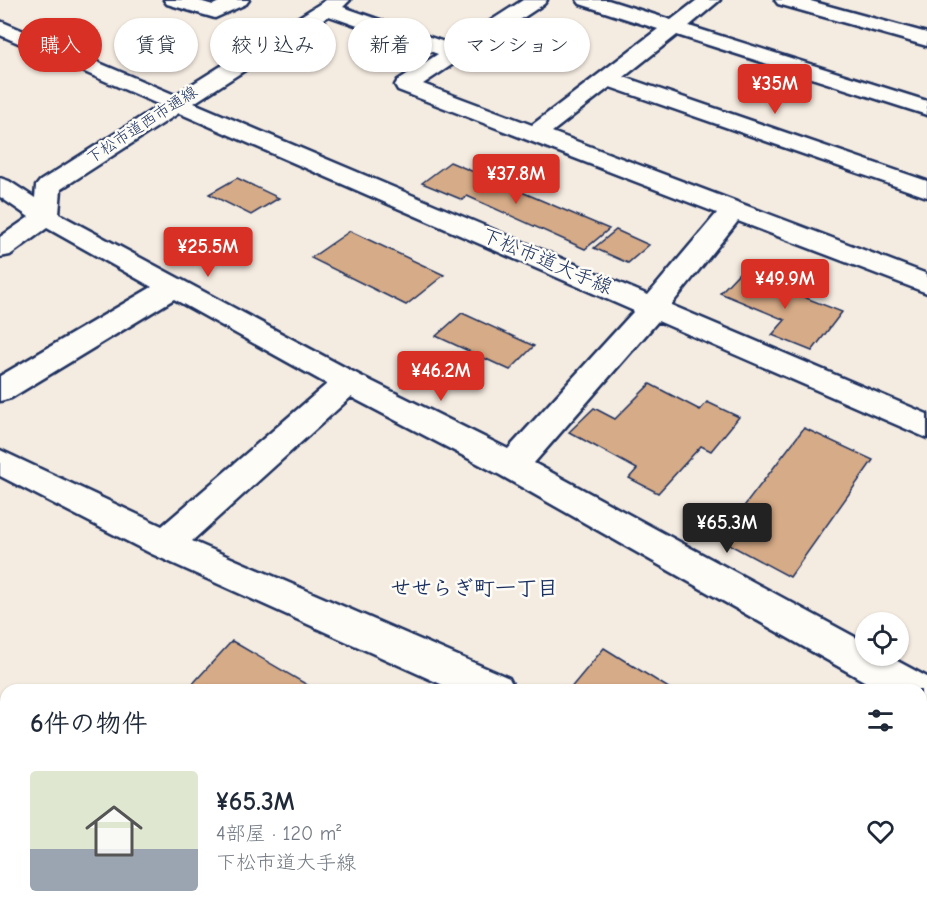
<!DOCTYPE html>
<html lang="ja">
<meta charset="utf-8">
<style>
:root{--surface:#fff;--page:#f6f6f7;--text:#1f2937;--muted:#747a83;--accent:#d93025}
body{margin:0;font-family:"Comic Neue","Klee One",sans-serif;background:var(--page);color:var(--text);height:100vh;display:flex;flex-direction:column;font-size:22px;white-space:nowrap}
*{box-sizing:border-box;margin:0}
p{font-size:20px;color:var(--muted)}
.icon{flex:none;width:33px;height:33px;fill:none;stroke:currentColor;stroke-width:2;stroke-linecap:round;stroke-linejoin:round}
.map{position:relative;flex:1;overflow:hidden}
.sheet{position:absolute;left:0px;top:684px;width:927px;height:236px;display:flex;flex-direction:column;background:var(--surface);border-radius:18px 18px 0 0;box-shadow:0 2px 4px #0004}
.sheet>*{flex:none}
.hud{position:absolute;left:18px;top:18px;width:600px;height:54px;display:flex;gap:12px}
.controls{position:absolute;left:855px;top:612px;display:grid;gap:12px}
.controls a{display:grid;place-items:center;width:54px;height:54px;border-radius:50%;background:var(--surface);box-shadow:0 2px 4px #0004;font-size:30px}
.price{position:absolute;translate:-50% -51px;padding:0 14px;border-radius:6px;background:var(--accent);color:#fff;font-size:20px;line-height:39px;filter:drop-shadow(0 2px 3px #0008)}
.price::after{content:'';position:absolute;left:50%;top:36px;width:18px;height:14px;margin-left:-9px;background:inherit;clip-path:polygon(0 0,100% 0,50% 100%)}
.price.current{background:#222;color:#fff}
ul{padding:0;list-style:none}
li{display:flex;align-items:center;gap:18px;height:150px;padding:0 30px}
li span{display:grid;place-items:center;flex:none;width:168px;height:120px;border-radius:6px;color:#555}
li>.icon{margin-inline-start:auto}
span .icon{width:72px;height:72px;fill:#fffc;stroke-width:1}
li b{font-size:26px}
h2{display:flex;justify-content:space-between;align-items:center;height:72px;padding:0 30px;font-size:26px}
.tag{padding:0 21px;border-radius:27px;background:var(--surface);box-shadow:0 2px 4px #0004;font-size:21px;line-height:54px}
.tag.current{background:var(--accent);color:#fff}
.map>svg:first-child{display:block}
</style>
<div class="map">
<svg width="927" height="919" viewBox="0 0 927 919">
<rect width="100%" height="100%" fill="#f5ece1"/>
<filter id="ink" filterUnits="userSpaceOnUse"><feTurbulence type="fractalNoise" baseFrequency=".0167" numOctaves="2"/><feDisplacementMap in="SourceGraphic" scale="12" xChannelSelector="R" yChannelSelector="G"/><feConvolveMatrix kernelMatrix="1 2 1 2 8 2 1 2 1" color-interpolation-filters="sRGB"/></filter>
<g filter="url(#ink)">
<path fill="#d6ab87" stroke="#1b2f5e" stroke-width="1.5" d="M450 162 517 190 609 229 585 249 467 196 463 200 422 183Z
M237 178 279 198 251 215 209 194Z
M616 230 649 245 628 263 594 248Z
M350 231 444 275 406 305 311 258Z
M740 272 842 312 812 351 772 335 785 320 720 293Z
M462 313 534 346 510 370 436 336Z
M650 384 700 410 707 402 739 417 711 451 701 446 658 493 629 478 637 469 569 432 594 408 615 419Z
M804 428 873 460 790 577 719 539Z
M232 641 316 690H187Z
M604 648 672 690H569Z"/>
<g fill="none" stroke-linecap="round" stroke-linejoin="round">
<defs>
<path id="minor" d="M164 0H196L213 5 223 0H249L246 4 215 18 167 4Z
M326 0H350L343 7 453 45 523 0H547L544 4 423 84 532 125 658 29 580 4 577 0H608L671 20 697 0H720L689 26 927 101V115L677 35 624 77 927 181V197L610 87 552 132 927 274V293L738 221 671 305 927 414V438L658 321 534 463 866 643V656H888L927 677V703L921 705V690H880L500 475 351 397 192 541 509 678 515 690H454L152 554 0 476V450L162 526 327 384 174 299 11 398 0 401V376L152 287 47 228 10 255 0 257V237L29 217 0 197V178L9 181 35 198 36 186 40 181 160 105 0 35V21L175 95ZM329 16 438 54 398 80 395 85 398 90 717 213 648 295 194 103ZM179 113 570 283 634 311 508 449 359 375 59 214 61 189Z
M775 0H807L927 33V46L778 4Z
M0 793 6 795V838L0 835Z
M921 890 927 893V919H901L898 914H921Z
M132 914H184L186 919H134Z
M419 914H466L464 919H417Z"/>
</defs>
<use href="#minor" stroke="#1b2f5e" stroke-width="5"/>
<use href="#minor" fill="#fdfcf7" fill-rule="evenodd"/>
</g>
</g>
<g text-anchor="middle" dominant-baseline="central" stroke-width="5" stroke-linejoin="round" paint-order="stroke">
<g font-size="16" fill="#1b2f5e" stroke="#fdfcf7">
<text transform="translate(142 125) rotate(-33)">下松市道西市通線</text>
</g>
<g font-size="20" fill="#1b2f5e" stroke="#fdfcf7">
<text transform="translate(547 261) rotate(23)">下松市道大手線</text>
</g>
<g font-size="21" font-weight="bold" fill="#1b2f5e" stroke="#fdfcf7">
<text x="474" y="588">せせらぎ町一丁目</text>
</g>
</g>
</svg>
<div class="controls">
<a><svg class="icon" aria-label="locate" viewBox="0 0 24 24"><circle cx="12" cy="12" r="6"/><path d="M12 2v4M12 18v4M2 12h4M18 12h4"/></svg></a>
</div>
<b class="price" style="left:775px;top:115px">¥35M</b>
<b class="price" style="left:516px;top:205px">¥37.8M</b>
<b class="price" style="left:208px;top:278px">¥25.5M</b>
<b class="price" style="left:785px;top:310px">¥49.9M</b>
<b class="price" style="left:441px;top:402px">¥46.2M</b>
<b class="price current" style="left:727px;top:554px">¥65.3M</b>
<div class="hud">
<a class="tag current">購入</a>
<a class="tag">賃貸</a>
<a class="tag">絞り込み</a>
<a class="tag">新着</a>
<a class="tag">マンション</a>
</div>
<section class="sheet">
<h2>6件の物件<svg class="icon" aria-label="filters" viewBox="0 0 24 24"><path d="M4 7h16M4 17h16"/><circle cx="9" cy="7" r="2"/><circle cx="15" cy="17" r="2"/></svg></h2>
<ul>
<li><span style="background:linear-gradient(#dfe7d0 65%,#9aa5b1 0)"><svg class="icon" aria-label="home" viewBox="0 0 24 24"><path d="M3 11l9-7 9 7M6 9v11h12V9"/></svg></span><div><b>¥65.3M</b><p>4部屋 · 120 m²</p><p>下松市道大手線</p></div><svg class="icon" aria-label="heart" viewBox="0 0 24 24"><path d="M12 20l-8-8c-3-5 5-10 8-4 3-6 11-1 8 4z"/></svg></li>
</ul>
</section>
</div>
